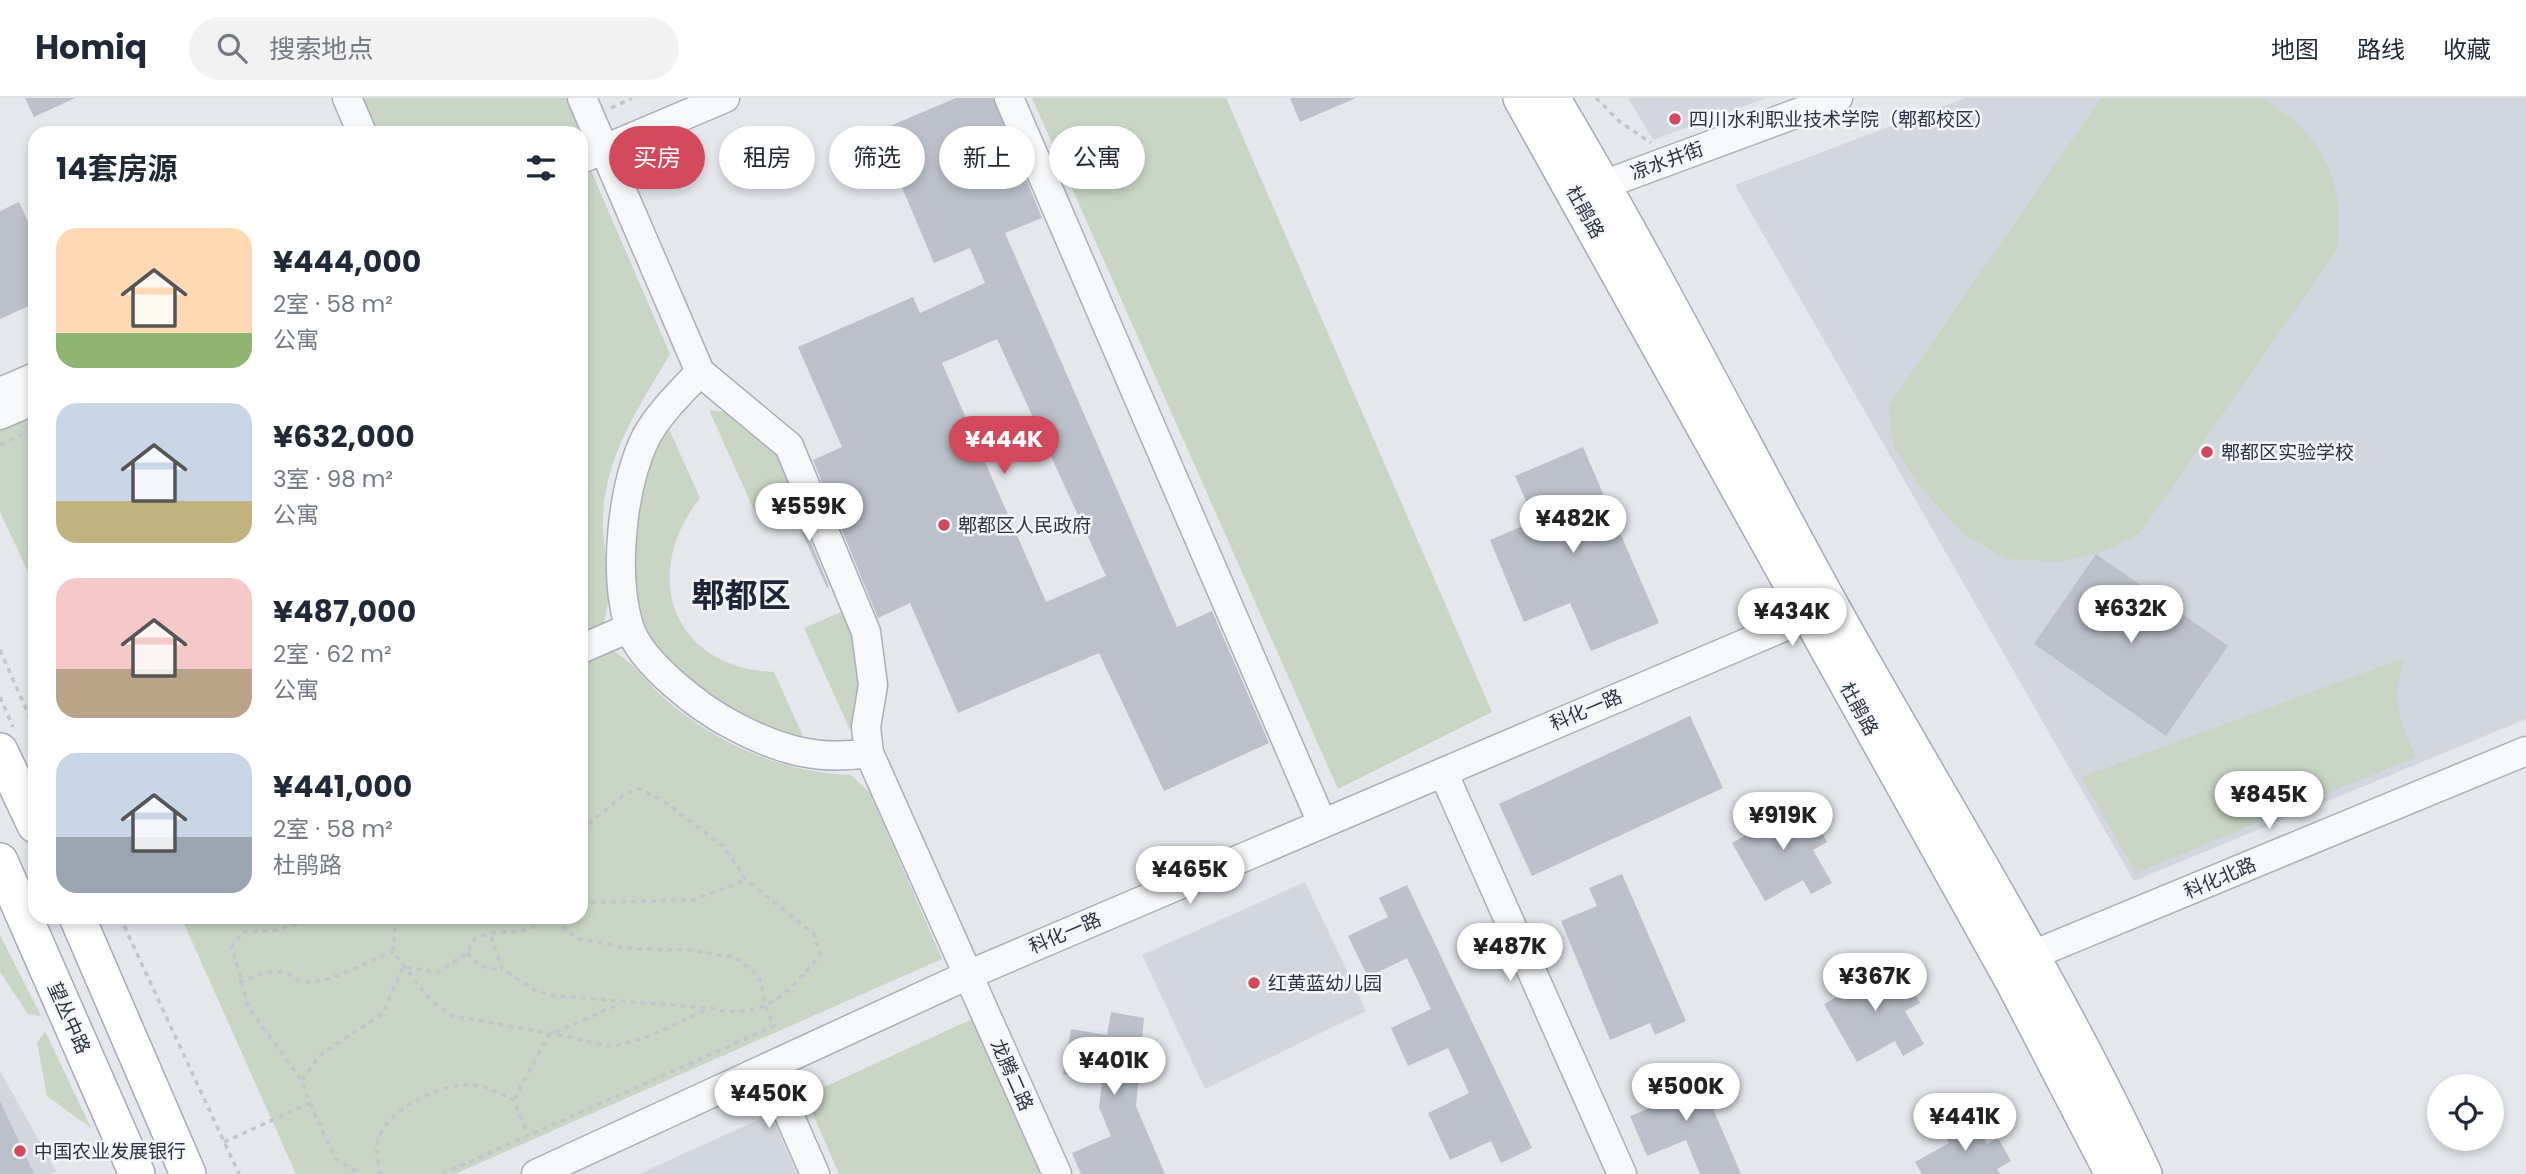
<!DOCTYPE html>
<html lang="zh">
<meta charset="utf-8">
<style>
:root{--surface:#fff;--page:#f2f2f3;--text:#1f2937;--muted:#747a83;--line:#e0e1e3;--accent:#d1495b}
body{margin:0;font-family:Poppins,"Noto Sans SC",sans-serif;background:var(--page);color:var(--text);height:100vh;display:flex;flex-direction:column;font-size:26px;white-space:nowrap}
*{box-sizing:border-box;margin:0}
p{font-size:23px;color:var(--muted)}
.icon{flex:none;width:38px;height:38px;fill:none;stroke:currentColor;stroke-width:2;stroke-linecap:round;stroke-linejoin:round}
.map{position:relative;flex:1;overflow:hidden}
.sheet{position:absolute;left:28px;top:28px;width:560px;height:798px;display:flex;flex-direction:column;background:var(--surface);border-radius:21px;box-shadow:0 4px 10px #0003}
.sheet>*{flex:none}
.hud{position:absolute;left:609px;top:28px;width:665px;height:63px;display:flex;gap:14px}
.fabs{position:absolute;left:2427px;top:976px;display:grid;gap:14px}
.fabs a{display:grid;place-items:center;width:77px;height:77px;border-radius:50%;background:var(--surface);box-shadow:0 4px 10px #0003;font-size:35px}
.price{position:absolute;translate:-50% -60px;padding:0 16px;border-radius:24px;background:#fff;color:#222;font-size:23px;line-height:46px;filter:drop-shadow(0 2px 4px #0008)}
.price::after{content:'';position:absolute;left:50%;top:42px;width:21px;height:16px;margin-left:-10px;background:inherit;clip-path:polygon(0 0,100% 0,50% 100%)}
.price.on{background:var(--accent);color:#fff}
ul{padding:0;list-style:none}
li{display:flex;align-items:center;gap:21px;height:175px;padding:0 28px}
li span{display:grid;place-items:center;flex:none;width:196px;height:140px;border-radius:21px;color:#555}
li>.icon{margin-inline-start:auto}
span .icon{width:84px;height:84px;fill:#fffc;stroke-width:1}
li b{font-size:30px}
h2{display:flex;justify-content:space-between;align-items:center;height:84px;padding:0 28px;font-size:30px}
.pill{padding:0 24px;border-radius:32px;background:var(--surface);box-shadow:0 4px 10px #0003;font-size:24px;line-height:63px}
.pill.on{background:var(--accent);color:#fff}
header{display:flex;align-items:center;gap:42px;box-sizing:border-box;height:98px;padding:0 35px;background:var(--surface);border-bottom:2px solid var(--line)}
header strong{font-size:33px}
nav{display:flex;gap:38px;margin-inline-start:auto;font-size:24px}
.search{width:490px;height:63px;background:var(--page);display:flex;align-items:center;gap:18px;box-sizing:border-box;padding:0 24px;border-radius:38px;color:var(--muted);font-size:26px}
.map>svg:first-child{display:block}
</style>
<header>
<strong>Homiq</strong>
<div class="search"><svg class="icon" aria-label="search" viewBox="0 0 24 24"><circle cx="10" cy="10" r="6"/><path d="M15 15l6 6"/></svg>搜索地点</div>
<nav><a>地图</a><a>路线</a><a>收藏</a></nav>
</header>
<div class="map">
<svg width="2526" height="1076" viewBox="0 0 2526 1076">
<rect width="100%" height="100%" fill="#e4e7ec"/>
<path fill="#d2d6de" d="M1628 0H1766L1653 42Z
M1965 0H2526V621L2134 783 1735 87Z
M1305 784 1366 913 1205 991 1142 857Z
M0 973 56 1073 49 1076H0Z
M771 1016 797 1076H639Z"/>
<path fill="#c9d6c5" d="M353 0H572L587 35 581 37 368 35Z
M1032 0H1226L1492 614 1338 691Z
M2101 0H2261C2321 32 2348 86 2336 153L2140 435 2107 452 2062 464 2007 461 1963 436 1917 385 1893 347 1889 307Z
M589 68 670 256C640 307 605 358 603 419 602 457 616 490 603 526L581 536V72Z
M35 311V489L0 414V326Z
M709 312 727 314 772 346 799 395 755 414Z
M668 329 700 400C639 477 673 570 774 574L807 647 758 632 677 574 653 545 639 513 635 478 638 411 646 375Z
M848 511 861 539 860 618 850 632 804 530Z
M611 552C634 564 647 585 666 602 718 646 783 675 851 677L870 695 942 861 455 1076H296L181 819H581V566Z
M2404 560C2392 602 2398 620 2416 659L2136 775 2081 679Z
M0 837 41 918 28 916 0 874Z
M972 921 1040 1076H839L805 998Z
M45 933 91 1030 47 998 37 945Z"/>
<path fill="#bbc0ca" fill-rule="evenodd" d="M25 0H75L34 19Z
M956 0H993L1042 120 1005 135 1177 529 1212 513 1269 645 1164 693 1099 555 958 615 910 505 878 520 813 362 842 349 798 249 913 199 920 215 985 185 970 150 934 165 878 33ZM997 241 1106 478 1046 504 942 265Z
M1290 0H1356L1300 24Z
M19 104 35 138V205L0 221V113Z
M1583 349 1659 525 1591 553 1570 505 1524 524 1490 442 1535 423 1515 378Z
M797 410 829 489 827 490 792 412Z
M2096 456 2228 548 2166 638 2034 546Z
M1690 618 1723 690 1532 778 1499 706Z
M1787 699 1803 728 1815 722 1827 744 1813 752 1832 785 1811 796 1803 782 1765 803 1732 745 1766 726 1759 714Z
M1622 776 1686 923 1655 937 1650 925 1610 942 1561 823 1597 808 1589 790Z
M1407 787 1532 1050 1501 1065 1491 1043 1450 1062 1428 1015 1469 995 1448 950 1408 968 1391 930 1431 911 1407 860 1368 879 1348 838 1388 819 1379 800Z
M1879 860 1896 889 1907 883 1920 905 1905 913 1924 946 1903 958 1895 943 1857 964 1824 906 1858 887 1851 875Z
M1111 914 1144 920 1136 1008 1165 1076H1081L1072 1055 1111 1038 1099 1009 1102 984 1063 976 1071 931 1107 937Z
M1694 966 1741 1076H1700L1686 1042 1647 1058 1630 1018 1663 1005 1654 983Z
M0 1003 34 1076H0Z
M1970 1017 1987 1046 1998 1040 2011 1063 1997 1071 2000 1076H1922L1915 1064 1949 1045 1942 1033Z"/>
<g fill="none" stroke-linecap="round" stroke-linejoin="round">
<defs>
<path id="minor" d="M347 0 362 35
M582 0 700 274C682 293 659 315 646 339 622 388 613 475 629 528 640 565 702 612 736 629 780 652 818 663 869 655L1057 1076
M1009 0 1322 725
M581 61 725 0
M1584 94 1838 0
M700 274 789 348 866 534 873 587 866 629 869 655
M0 294 35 279
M0 317 35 302
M581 551 629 530
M1443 674 1622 1076
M2030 858 2526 653
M768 969 815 1076
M536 1076 968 877 1828 510"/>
<path id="major" d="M1521 0 2014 885 2113 1076
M1552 0C1651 166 1738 339 1831 508 1936 697 2053 880 2144 1076
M0 653 35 727
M0 763 137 1076
M77 819 188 1076"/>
</defs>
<use href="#minor" stroke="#a9aeb7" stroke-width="31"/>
<use href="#major" stroke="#a3abb8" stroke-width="38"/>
<path stroke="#c2c5cb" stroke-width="3.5" stroke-dasharray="5 5" stroke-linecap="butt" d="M1596 0 1620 24 1651 45
M611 10 632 0
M555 35 569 29
M0 347 35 330
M35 360 29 377 35 396
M0 552 35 631
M0 599 13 629
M581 805 693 802 746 782
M120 819 239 1076
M396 819 393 854 431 903 453 918 566 938 612 949 650 938 708 911
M553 819 523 833 490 835 502 871 536 893 556 898 710 910C763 924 789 895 820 857L814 836 746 782 724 749 665 704 640 691 626 695 581 732
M467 855C478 867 486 872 502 871
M239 884C254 879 271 870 286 875 293 878 299 884 306 884 337 883 364 864 393 854
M302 982 319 958 383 915 403 869 438 874 467 855 475 840 490 835
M514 1001 549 937 619 906
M310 1005 335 1060 360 1076
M224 1044 310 1005 302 983 248 909 232 849 243 834 276 832 328 819
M380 1076C379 1067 376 1057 377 1048 379 1016 438 986 467 987 485 987 498 994 514 1002L528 1037
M442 1076 774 928 766 910 759 878 735 859 690 852 633 851 578 841 552 819"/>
<use href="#minor" stroke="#f7f8fa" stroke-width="28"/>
<use href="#major" stroke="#fff" stroke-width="35"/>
</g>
<g fill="#d1495b" stroke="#f4f6f9" stroke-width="2.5">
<circle cx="1675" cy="21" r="7"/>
<circle cx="2207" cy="354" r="7"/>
<circle cx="944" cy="427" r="7"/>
<circle cx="1254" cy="885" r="7"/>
<circle cx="20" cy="1053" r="7"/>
</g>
<g text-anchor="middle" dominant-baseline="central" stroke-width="5" stroke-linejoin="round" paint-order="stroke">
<g font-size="19" fill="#2b3445" stroke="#f4f6f9" text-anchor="start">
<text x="1689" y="21">四川水利职业技术学院（郫都校区）</text>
<text x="2221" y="354">郫都区实验学校</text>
<text x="958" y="427">郫都区人民政府</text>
<text x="1268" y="885">红黄蓝幼儿园</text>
<text x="34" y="1053">中国农业发展银行</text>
</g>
<g font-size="19" fill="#2b3445" stroke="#f4f6f9">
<text transform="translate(1667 63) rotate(-20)">凉水井街</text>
<text transform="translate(1585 114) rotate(61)">杜鹃路</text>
<text transform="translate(1859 611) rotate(61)">杜鹃路</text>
<text transform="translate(1586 612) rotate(-23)">科化一路</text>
<text transform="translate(2220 780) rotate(-23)">科化北路</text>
<text transform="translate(1065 835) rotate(-23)">科化一路</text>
<text transform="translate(69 920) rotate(66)">望丛中路</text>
<text transform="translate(1012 977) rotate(66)">龙腾二路</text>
</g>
<g font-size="33" font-weight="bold" fill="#1d2536" stroke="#f4f6f9">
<text x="741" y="497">郫都区</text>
</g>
</g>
</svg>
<div class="fabs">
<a><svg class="icon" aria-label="locate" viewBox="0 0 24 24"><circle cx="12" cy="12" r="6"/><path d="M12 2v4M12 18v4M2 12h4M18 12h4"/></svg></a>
</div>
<b class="price on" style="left:1004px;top:378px">¥444K</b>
<b class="price" style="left:809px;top:445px">¥559K</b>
<b class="price" style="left:1573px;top:457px">¥482K</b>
<b class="price" style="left:2131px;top:547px">¥632K</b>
<b class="price" style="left:1792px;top:550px">¥434K</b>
<b class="price" style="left:2269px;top:733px">¥845K</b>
<b class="price" style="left:1783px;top:754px">¥919K</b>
<b class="price" style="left:1190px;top:808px">¥465K</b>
<b class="price" style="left:1510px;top:885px">¥487K</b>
<b class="price" style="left:1875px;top:915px">¥367K</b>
<b class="price" style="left:1114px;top:999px">¥401K</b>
<b class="price" style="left:1686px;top:1025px">¥500K</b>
<b class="price" style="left:769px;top:1032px">¥450K</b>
<b class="price" style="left:1965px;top:1055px">¥441K</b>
<div class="hud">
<a class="pill on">买房</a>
<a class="pill">租房</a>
<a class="pill">筛选</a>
<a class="pill">新上</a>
<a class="pill">公寓</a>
</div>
<section class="sheet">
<h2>14套房源<svg class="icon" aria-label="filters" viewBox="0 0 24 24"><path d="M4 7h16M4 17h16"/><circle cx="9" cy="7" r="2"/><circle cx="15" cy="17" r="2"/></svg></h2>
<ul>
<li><span style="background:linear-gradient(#ffd9b3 75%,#8fb573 0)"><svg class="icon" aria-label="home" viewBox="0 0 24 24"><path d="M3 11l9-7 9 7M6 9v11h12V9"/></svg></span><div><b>¥444,000</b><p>2室 · 58 m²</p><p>公寓</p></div></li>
<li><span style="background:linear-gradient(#c9d6e8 70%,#c2b280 0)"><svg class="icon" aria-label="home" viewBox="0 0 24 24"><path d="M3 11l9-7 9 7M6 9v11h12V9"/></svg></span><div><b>¥632,000</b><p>3室 · 98 m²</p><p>公寓</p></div></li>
<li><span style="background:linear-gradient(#f6c9c9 65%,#b9a48a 0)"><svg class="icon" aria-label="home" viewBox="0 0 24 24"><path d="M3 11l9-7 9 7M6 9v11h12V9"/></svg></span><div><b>¥487,000</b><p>2室 · 62 m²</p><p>公寓</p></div></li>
<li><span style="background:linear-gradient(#c9d6e8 60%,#9aa5b1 0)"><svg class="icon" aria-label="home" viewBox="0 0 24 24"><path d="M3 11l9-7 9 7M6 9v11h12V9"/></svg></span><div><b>¥441,000</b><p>2室 · 58 m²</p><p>杜鹃路</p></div></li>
</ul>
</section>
</div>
